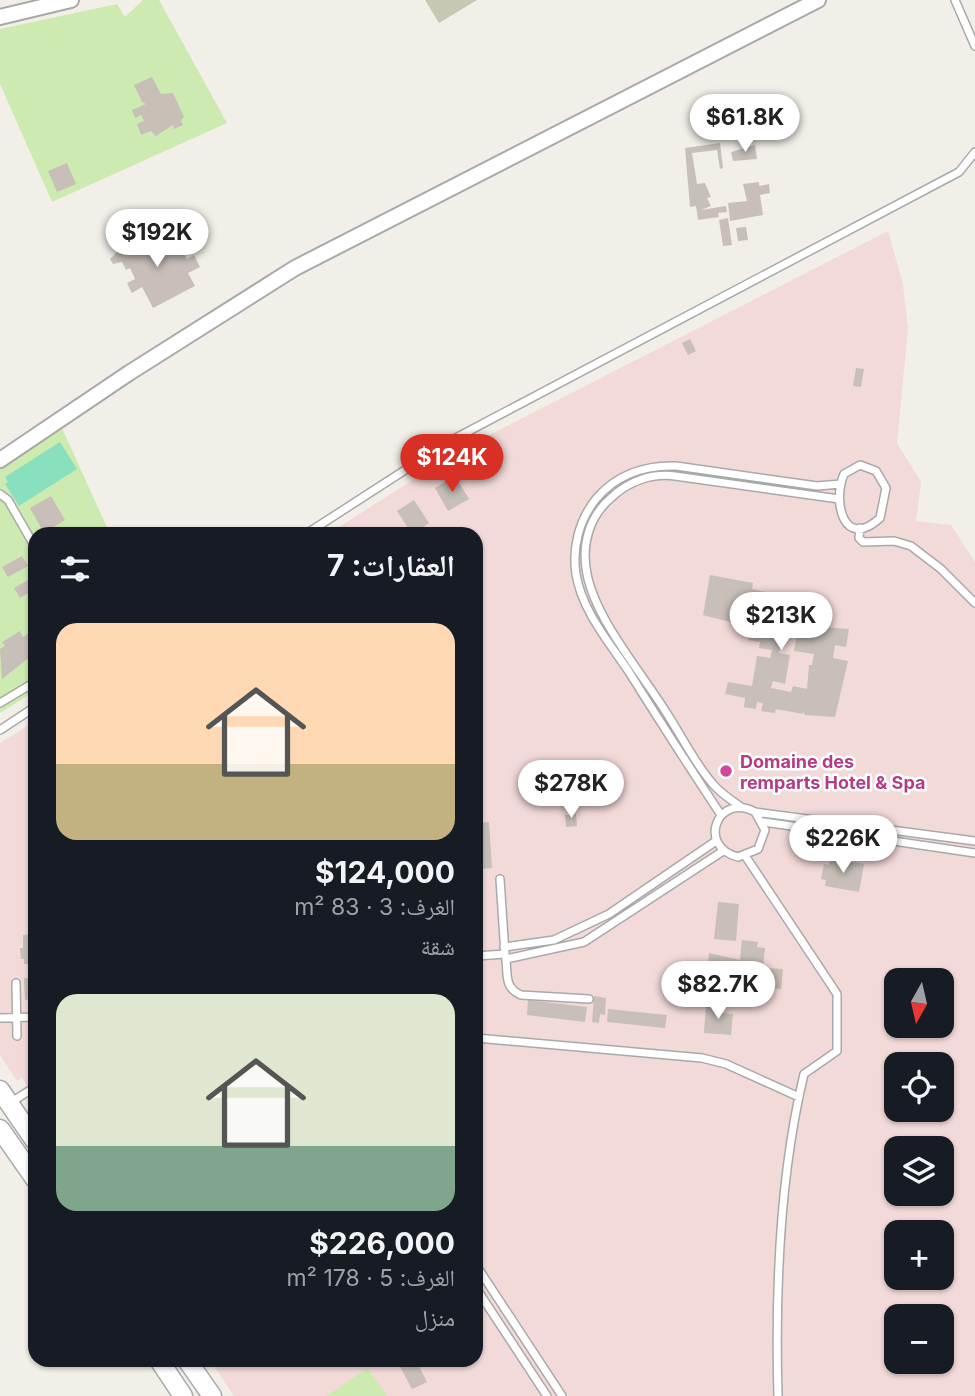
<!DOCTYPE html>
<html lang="ar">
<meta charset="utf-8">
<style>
:root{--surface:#171b24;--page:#20242c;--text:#f1f3f6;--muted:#9ea1a6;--accent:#d93025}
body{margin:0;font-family:Inter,"Noto Naskh Arabic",sans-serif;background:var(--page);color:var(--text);direction:rtl;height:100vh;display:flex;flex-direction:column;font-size:26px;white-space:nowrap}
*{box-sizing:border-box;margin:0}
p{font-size:23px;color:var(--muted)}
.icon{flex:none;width:38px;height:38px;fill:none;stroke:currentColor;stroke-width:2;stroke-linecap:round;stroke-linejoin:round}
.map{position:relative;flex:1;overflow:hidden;direction:ltr}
.side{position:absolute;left:28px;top:527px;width:455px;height:840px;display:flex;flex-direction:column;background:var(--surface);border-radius:21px;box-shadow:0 2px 5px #0004;direction:rtl}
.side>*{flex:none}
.needle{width:46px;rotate:188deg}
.controls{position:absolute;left:884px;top:968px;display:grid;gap:14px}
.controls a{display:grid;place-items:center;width:70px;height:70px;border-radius:14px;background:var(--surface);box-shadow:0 2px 5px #0004;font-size:35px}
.price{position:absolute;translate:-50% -60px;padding:0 16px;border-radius:24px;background:#fff;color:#222;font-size:23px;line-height:46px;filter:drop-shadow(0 2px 4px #0008)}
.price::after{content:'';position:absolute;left:50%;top:42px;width:21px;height:16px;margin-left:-10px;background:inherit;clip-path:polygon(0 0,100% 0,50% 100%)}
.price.selected{background:var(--accent);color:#fff}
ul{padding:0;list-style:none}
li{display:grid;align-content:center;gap:14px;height:371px;padding:0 28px}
li span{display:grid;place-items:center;height:217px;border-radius:21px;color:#555}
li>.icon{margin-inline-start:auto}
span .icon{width:126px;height:126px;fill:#fffc;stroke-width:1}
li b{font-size:30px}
h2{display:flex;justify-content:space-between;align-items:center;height:84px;padding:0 28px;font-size:30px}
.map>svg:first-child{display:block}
</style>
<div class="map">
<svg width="975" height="1396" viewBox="0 0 975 1396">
<rect width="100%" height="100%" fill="#f2efe9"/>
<path fill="#f2dad9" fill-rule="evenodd" d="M888 231 903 284 908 329 897 443 921 482 916 521 951 525 975 562V1396H234L210 1360H476V534H328L458 451ZM896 980H942V1026H896ZM896 1064H942V1110H896ZM896 1148H942V1194H896ZM896 1232H942V1278H896ZM896 1316H942V1362H896Z
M35 721V1097L22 1078 17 1081 0 1055V743Z"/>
<path fill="#c7c7b4" d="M425 0H477L439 23Z"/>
<path fill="#cdebb0" d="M143 0H159L227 123 52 202 0 84V29L117 4 125 17Z
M62 428 110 534H35V691L0 713V469Z
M368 1368 387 1396H326Z"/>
<path fill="#88e0be" d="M60 442 77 469 19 506 5 484 8 482 5 477Z"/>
<path fill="#c7bfb8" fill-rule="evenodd" d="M152 77 161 94 173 93 184 117 181 120 183 125 174 129 173 125 156 136 151 131 141 135 137 124 144 121 141 115 135 118 132 110 146 104 142 102 134 85Z
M720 143 723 168 720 169 717 150 692 153 697 184 705 183 711 197 707 198 711 206 701 210 726 206 727 212 718 213 719 217 698 220 696 206 690 207 685 148Z
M755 145 757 159 733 161 731 152Z
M67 163 76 184 57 192 48 171Z
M759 182V186L769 184 770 193 760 195 763 215 730 221 728 203 747 201 743 184Z
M728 218 732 245 723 246 719 220Z
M746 227 748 240 738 241 736 228Z
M134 234 145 255 176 239 187 259 194 255 200 267 188 273 195 286 153 308 142 287 132 293 127 283 135 279 130 268 126 270 122 262 113 264 110 259 117 252 114 245Z
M690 339 696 351 688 355 682 343Z
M856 368 864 369 861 387 853 386Z
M455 476 469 499 448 511 435 488Z
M51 496 65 520 44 533 30 508Z
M414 500 429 523 412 534 397 511Z
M22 556 28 566 8 577 2 567Z
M710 575 753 583 752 589 793 598 791 621 782 619 784 610 758 605 759 602 750 600 748 594 745 613 752 614 750 622 783 632 785 635 779 653 790 655 785 684 773 681 771 688 791 692 793 686 807 689 809 665H812L814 654 794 651 800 618 823 622 822 627 849 629 846 647 835 645 833 658 848 661 835 717 805 715 803 711V714L776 709 775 713 761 711 763 703 757 702 756 709 744 707 745 698 725 694 728 682 752 686 757 656 770 658 772 650 759 648 760 642 748 640 750 627 703 615Z
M35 576V589L20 598 14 588Z
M35 629V653L2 679 0 649 5 646 2 642 20 631 23 637Z
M476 804 479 823 489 822 492 868 480 869 482 901H476Z
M576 814 577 826 566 827 565 815Z
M831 858 864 864 859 892 825 886 826 880 821 879 824 864 829 865Z
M718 902 739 904 736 941 714 939Z
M35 934V999L25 1000 24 978H29V964H24V959H21L20 948H23V935Z
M742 940 758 942 757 947 765 948 763 968 783 969 781 989 722 983 721 995 706 993 708 976 716 977 717 964H708L709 953 740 960ZM724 970 750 974 749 980 723 977Z
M594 996 606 998 605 1015 600 1014 599 1023 592 1022Z
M528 1000 587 1007 585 1022 527 1015Z
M706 1004 723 1005 722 1013 733 1014 731 1035 704 1033Z
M608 1009 667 1015 665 1028 607 1022Z
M403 1360H416L427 1382 412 1389 398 1363Z"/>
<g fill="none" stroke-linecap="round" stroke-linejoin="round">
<defs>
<path id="service" d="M955 0 975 46
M860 465 876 471 886 488 880 518C844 551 832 502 844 474Z
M0 494 8 500 35 547
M860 528 859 538 863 542 894 541 911 546 941 569 975 603
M306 534 450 441 959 172 975 152
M0 703 35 682
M0 730 35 707
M741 807C731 800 720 793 712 783 694 762 681 735 666 712 641 672 596 620 587 574 581 545 589 516 612 497 629 481 652 473 675 476L839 499
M755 812 765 830 758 849 738 857C696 846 718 792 755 812L975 841
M721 815C690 768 659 720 629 672 609 642 582 611 576 574 572 548 579 520 596 499 616 475 645 465 676 466L817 486 841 484
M764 822 975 853
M746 857 837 994V1051L804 1074C779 1178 775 1290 778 1396
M504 947 554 940 609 914 716 841
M505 954C509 971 502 987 521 995L589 999
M476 956 505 954 500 879
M506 959 584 942 723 851
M16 983 17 1036
M0 1018 35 1017
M476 1038 702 1058 726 1064 799 1097
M10 1103 35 1087
M476 1265 562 1396
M476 1288 547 1396"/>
<path id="minor" d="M0 17 71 0
M0 460 129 373 295 268 818 0"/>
<path id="tertiary" d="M0 1090 35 1141
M0 1129 35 1179
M159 1360 183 1396
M187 1360 212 1396"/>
</defs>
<use href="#service" stroke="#a9a9a9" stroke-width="10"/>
<use href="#minor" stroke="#a9a9a9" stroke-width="18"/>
<use href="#tertiary" stroke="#a9a9a9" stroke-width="21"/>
<use href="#service" stroke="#fff" stroke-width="7"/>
<use href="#minor" stroke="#fff" stroke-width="14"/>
<use href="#tertiary" stroke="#fff" stroke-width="18"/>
</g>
<circle fill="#d1479c" stroke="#fff" stroke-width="2.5" cx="726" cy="771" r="7"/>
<g text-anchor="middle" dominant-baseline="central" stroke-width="5" stroke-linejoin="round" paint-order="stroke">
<g font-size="18" font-weight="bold" fill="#b23c85" stroke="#fff" text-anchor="start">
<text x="740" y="761">Domaine des<tspan x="740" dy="21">remparts Hotel &amp; Spa</tspan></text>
</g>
</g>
</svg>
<div class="controls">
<a><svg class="needle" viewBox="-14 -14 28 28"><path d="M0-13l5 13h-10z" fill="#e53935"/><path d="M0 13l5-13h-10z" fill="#9ea1a6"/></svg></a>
<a><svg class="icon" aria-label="locate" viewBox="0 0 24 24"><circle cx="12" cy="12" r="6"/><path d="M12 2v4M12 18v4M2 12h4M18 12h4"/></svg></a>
<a><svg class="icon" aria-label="layers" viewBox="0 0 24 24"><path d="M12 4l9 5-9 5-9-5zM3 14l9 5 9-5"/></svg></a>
<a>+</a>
<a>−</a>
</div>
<b class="price" style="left:745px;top:154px">$61.8K</b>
<b class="price" style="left:157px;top:269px">$192K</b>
<b class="price selected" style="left:452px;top:494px">$124K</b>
<b class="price" style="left:781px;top:652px">$213K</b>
<b class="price" style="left:571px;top:820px">$278K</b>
<b class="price" style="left:843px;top:875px">$226K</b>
<b class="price" style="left:718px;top:1021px">$82.7K</b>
<section class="side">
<h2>العقارات: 7<svg class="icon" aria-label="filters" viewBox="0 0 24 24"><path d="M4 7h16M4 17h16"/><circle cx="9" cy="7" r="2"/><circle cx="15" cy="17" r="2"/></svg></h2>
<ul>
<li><span style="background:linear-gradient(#ffd9b3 65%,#c2b280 0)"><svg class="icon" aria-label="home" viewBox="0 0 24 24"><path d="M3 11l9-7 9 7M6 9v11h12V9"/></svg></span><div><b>$124,000</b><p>الغرف: 3 · 83 m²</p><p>شقة</p></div></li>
<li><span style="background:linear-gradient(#dfe7d0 70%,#7fa58c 0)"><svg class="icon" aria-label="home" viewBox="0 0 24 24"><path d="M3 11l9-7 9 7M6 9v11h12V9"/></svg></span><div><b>$226,000</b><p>الغرف: 5 · 178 m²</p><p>منزل</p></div></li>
</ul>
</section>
</div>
